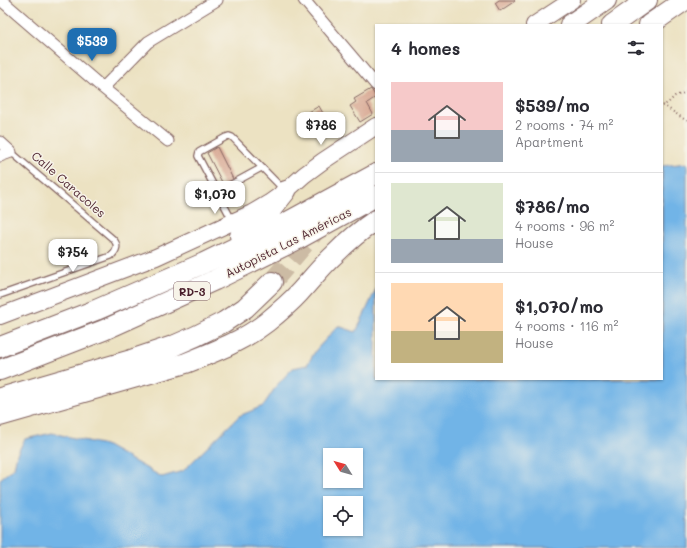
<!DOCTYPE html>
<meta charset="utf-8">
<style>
:root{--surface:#fff;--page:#f2f2f3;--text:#2b2b33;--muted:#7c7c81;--line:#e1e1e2;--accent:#1f6fb2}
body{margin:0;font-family:Mali,sans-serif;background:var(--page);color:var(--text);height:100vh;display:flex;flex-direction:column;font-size:15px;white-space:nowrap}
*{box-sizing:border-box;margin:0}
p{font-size:13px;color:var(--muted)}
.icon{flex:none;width:22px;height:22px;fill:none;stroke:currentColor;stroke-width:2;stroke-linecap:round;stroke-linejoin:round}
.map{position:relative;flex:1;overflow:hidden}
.details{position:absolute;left:375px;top:24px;width:288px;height:356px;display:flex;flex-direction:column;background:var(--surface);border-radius:0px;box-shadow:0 1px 3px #0004}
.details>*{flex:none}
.needle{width:26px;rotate:307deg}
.fabs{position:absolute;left:323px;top:448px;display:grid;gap:8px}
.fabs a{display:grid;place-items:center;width:40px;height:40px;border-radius:0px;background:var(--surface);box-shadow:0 1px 3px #0004;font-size:20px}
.price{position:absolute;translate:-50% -34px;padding:0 9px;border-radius:8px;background:#fff;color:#222;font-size:13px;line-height:26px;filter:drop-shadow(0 1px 2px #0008)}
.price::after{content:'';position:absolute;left:50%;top:24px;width:12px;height:9px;margin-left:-6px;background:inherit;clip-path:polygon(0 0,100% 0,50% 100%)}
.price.active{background:var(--accent);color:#fff}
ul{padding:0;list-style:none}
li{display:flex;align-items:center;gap:12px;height:100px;padding:0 16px}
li+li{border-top:1px solid var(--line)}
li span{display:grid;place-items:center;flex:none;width:112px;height:80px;border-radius:0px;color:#555}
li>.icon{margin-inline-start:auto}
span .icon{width:48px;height:48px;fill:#fffc;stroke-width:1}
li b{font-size:17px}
h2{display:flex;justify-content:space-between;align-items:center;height:48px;padding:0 16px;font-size:17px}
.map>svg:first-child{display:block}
</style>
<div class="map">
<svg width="687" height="548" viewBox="0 0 687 548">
<rect width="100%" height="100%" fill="#f7f3e8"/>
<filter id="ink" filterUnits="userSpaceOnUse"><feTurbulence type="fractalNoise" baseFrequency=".025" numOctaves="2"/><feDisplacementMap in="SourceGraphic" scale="8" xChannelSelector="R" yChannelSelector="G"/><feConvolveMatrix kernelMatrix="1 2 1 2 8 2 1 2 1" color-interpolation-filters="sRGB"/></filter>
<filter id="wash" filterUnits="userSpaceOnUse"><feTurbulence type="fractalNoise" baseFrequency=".012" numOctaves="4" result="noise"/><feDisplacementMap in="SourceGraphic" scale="16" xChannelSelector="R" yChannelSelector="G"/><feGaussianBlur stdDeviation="0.9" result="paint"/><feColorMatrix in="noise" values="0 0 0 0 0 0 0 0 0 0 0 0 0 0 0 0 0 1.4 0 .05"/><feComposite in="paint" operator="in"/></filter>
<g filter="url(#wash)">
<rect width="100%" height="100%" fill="#ece2c2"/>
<path fill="#71b4e7" stroke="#5e6a89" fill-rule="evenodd" d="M687 163V548H0V479L14 468 17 454 25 439 52 433 105 445 162 477 183 471 239 416 263 406 277 385 293 368 307 365 316 350 338 326 356 332 376 289V379H662V166ZM330 455H356V481H330ZM330 503H356V529H330Z"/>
<g id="blocks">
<path fill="#d8a893" d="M499 0H514L515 1 500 11 495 3Z
M371 89 376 97 367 103 373 114 360 122 350 106 356 102 354 99Z
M319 106 325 117 308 127 302 116Z
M217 147 234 181 224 186 207 153Z"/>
</g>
</g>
<g filter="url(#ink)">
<use href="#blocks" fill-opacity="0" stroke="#836360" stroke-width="1"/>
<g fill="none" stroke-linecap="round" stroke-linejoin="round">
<path stroke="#ccbba4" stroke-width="20" stroke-dasharray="20 10" stroke-linecap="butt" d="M272 282 317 229"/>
<defs>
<path id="service" d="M217 192 261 168
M232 220 198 156 199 152 226 137 229 136 232 137 284 190
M0 295 111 256C117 251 119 245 113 239L11 152"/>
<path id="minor" d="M1 0 103 88 168 141
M304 0 376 85
M103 88 148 42 217 0
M0 142 11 152 0 156"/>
<path id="secondary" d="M534 25 572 0
M0 316 156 257 252 213 269 203 286 191 304 175 323 161 376 126"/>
<path id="motorway" d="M570 25 606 0
M612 25 647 0
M649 25 685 0
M240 236 252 227 270 211 286 191
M0 347 96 310 204 263 286 223 376 174
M0 370 104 330 215 280 298 239 376 196
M0 398 131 360 173 346 196 336 224 322 245 308 272 282
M0 416 186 363C214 352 243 341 267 322 278 313 289 304 299 293 311 280 321 267 334 255 347 242 361 230 376 220"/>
</defs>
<use href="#service" stroke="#836360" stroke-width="8"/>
<use href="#minor" stroke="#836360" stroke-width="13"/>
<use href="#secondary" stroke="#836360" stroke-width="18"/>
<use href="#motorway" stroke="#836360" stroke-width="22"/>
<path stroke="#836360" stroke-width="2" stroke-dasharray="1 3" stroke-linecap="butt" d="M663 105 687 121
M662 106 668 103 675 96 687 92"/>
<use href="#service" stroke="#fff" stroke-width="5.5"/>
<use href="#minor" stroke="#fff" stroke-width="11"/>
<use href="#secondary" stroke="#fff" stroke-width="16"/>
<use href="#motorway" stroke="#fff" stroke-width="20"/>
</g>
</g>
<g text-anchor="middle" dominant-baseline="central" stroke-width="3" stroke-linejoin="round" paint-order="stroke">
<rect fill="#f7f3e8" stroke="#7e5f64" stroke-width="1" x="174" y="282" width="36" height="18" rx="3"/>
<g font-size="11" font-weight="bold" fill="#4a1f2b">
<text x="192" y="291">RD-3</text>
</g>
<g font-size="12" fill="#4a1f2b" stroke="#f7f3e8">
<text transform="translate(69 184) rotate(41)">Calle Caracoles</text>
<text transform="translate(288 242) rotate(-27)">Autopista Las Américas</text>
</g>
</g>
</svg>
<div class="fabs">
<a><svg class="needle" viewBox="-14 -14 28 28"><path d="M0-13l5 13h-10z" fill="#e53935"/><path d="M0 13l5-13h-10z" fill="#7c7c81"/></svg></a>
<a><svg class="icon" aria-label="locate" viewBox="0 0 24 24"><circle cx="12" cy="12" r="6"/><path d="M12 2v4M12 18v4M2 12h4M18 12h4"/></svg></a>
</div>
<b class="price active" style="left:92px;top:62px">$539</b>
<b class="price" style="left:321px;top:146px">$786</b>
<b class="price" style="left:215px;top:215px">$1,070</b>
<b class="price" style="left:73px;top:273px">$754</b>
<section class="details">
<h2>4 homes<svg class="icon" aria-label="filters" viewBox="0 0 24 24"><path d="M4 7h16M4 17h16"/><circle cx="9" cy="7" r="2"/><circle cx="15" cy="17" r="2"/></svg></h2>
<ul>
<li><span style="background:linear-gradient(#f6c9c9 60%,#9aa5b1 0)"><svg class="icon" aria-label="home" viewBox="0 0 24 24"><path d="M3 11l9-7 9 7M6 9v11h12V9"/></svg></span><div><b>$539/mo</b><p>2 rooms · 74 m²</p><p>Apartment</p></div></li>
<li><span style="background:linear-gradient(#dfe7d0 70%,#9aa5b1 0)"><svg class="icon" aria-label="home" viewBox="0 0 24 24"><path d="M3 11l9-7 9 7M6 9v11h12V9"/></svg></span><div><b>$786/mo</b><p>4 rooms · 96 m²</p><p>House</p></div></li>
<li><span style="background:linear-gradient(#ffd9b3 60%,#c2b280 0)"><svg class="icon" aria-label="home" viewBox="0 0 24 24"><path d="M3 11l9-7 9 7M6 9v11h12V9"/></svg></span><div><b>$1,070/mo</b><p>4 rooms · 116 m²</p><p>House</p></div></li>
</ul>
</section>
</div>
